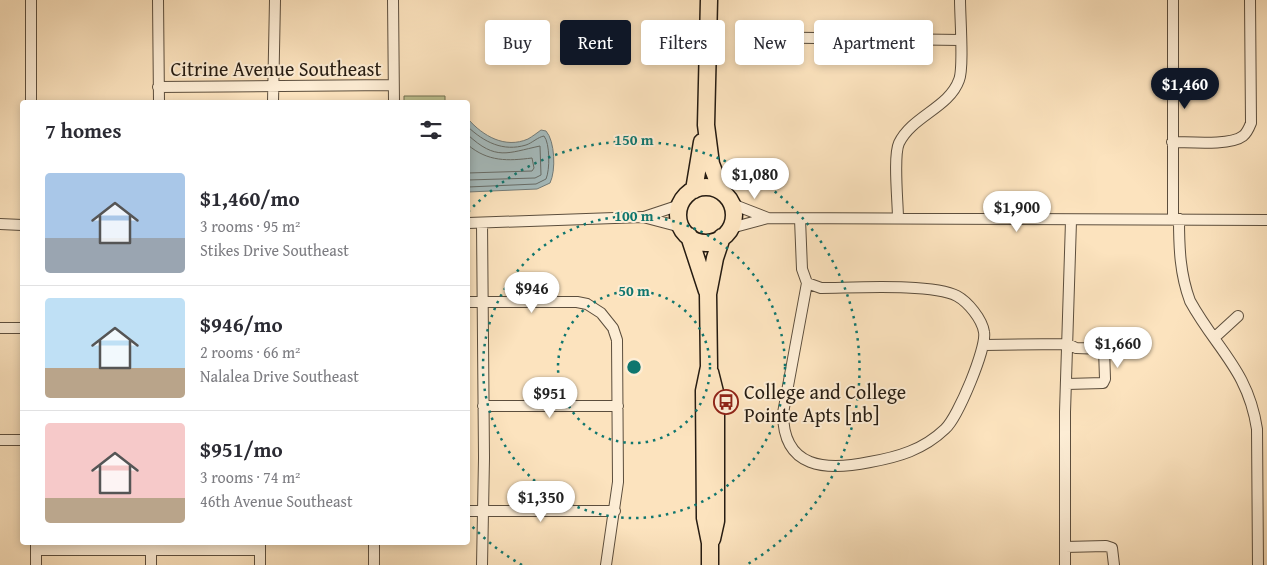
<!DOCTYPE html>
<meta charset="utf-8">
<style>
:root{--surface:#fff;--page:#f7f7f7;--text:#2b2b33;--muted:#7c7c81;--line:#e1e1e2;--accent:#111827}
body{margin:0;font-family:"Gentium Book Plus",serif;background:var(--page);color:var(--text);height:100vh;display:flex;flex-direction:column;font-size:19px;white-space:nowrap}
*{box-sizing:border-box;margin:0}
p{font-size:16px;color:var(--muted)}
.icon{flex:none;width:28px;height:28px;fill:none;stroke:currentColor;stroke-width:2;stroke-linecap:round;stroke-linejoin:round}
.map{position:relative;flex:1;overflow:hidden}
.details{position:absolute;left:20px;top:100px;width:450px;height:445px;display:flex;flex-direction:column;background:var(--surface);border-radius:5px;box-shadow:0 2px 8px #0003}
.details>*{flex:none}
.guide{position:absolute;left:485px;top:20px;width:475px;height:45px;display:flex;gap:10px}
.price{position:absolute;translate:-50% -42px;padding:0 11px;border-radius:18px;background:#fff;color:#222;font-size:16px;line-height:32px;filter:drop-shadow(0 1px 2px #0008)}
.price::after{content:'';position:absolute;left:50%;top:30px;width:15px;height:11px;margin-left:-8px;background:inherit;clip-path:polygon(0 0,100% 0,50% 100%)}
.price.on{background:var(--accent);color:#fff}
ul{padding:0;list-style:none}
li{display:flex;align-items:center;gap:15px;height:125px;padding:0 25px}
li+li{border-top:1px solid var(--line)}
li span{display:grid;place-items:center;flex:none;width:140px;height:100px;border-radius:5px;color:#555}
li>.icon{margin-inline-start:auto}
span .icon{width:60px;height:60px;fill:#fffc;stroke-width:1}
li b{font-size:21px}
h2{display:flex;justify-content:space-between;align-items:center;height:60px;padding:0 25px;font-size:21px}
.chip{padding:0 18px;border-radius:5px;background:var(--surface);box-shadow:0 2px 8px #0003;font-size:18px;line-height:45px}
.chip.on{background:var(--accent);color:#fff}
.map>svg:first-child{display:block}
</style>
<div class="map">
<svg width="1267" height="565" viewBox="0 0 1267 565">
<rect width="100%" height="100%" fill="#fce3be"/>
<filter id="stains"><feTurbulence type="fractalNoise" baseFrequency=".004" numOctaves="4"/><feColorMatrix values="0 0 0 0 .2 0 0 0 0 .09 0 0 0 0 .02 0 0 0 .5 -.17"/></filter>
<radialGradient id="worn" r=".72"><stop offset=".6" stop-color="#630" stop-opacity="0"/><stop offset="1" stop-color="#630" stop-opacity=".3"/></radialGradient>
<path fill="#c0c390" stroke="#737051" d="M404 96H445V102H404Z"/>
<path fill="#a5bbbd" stroke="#727b79" d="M468 119C483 136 505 149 528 139 533 136 537 133 541 130L546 131C555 141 556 171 550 183L537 189 468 192Z"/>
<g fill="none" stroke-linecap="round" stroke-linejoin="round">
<path stroke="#666c68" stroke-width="1" d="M468 127C484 142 503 152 526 145 532 143 538 137 544 136 550 143 550 170 546 179L536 184 468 187
M468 135C496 161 507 153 540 146L541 175 535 178 468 180
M468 145C488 162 508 161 532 158L534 168 532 171 468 173"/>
<defs>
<path id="street" d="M31 0V102
M158 0 159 102
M393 0 394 102
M1173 0V219
M749 37 960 40
M158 87 393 85
M273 102 275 0
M1172 142C1189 142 1230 146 1243 136 1247 133 1249 128 1251 123L1250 0
M732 204 768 218
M644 217 680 205
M800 219 802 269 807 283 783 413C783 469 826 471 870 462 898 457 923 450 945 429 958 417 987 348 984 332 982 319 968 302 957 296 932 283 852 288 821 288L807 283
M898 219C898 202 893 156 899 143 912 116 949 108 959 80 964 68 960 17 960 0
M1179 219C1179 248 1180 274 1190 301 1217 350 1248 370 1257 429L1258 565
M468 223 643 217 681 227
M0 224 22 225
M731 228 768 218 1267 220
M468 302H577L587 304 601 313 613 328 617 340 618 482 606 565
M0 328H22
M1214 338 1238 316
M984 345 1068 344 1076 348 1104 349 1105 379 1103 383 1067 384
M483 406H618
M0 440H22
M468 511H615
M151 542V565
M260 542V565
M1065 547 1106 546 1112 548 1114 565
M36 550H260
M36 565V542
M374 565V542
M482 565 484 458 482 223
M1065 565V412L1071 221"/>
<path id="primary" d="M709 0 706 125 711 164 722 192
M678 215a28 28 0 1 1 56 0a28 28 0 1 1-56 0Z
M694 190 702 142
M689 236 707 291
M710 372 716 396V521L712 539
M710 565V543L705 518 704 391 709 367 708 294 715 258 722 237"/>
</defs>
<use href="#street" stroke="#5c4e3d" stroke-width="12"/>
<use href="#primary" stroke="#261c12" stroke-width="19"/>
<use href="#street" stroke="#fdedd5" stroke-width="10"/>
<use href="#primary" stroke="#fce3be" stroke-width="16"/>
</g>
<g fill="none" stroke="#0f766e" stroke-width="2.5" stroke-dasharray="2.5 5">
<circle cx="634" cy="367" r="76"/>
<circle cx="634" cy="367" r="151"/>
<path d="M522 565A227 227 0 0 1 468 522M468 212A227 227 0 1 1 746 565"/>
</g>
<defs>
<symbol id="bus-ring" viewBox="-11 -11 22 22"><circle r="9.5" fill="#fdedd5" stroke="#8f2418" stroke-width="1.5"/><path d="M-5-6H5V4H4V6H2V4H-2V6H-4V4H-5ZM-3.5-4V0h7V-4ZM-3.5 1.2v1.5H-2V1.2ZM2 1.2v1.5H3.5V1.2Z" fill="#8f2418"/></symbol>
</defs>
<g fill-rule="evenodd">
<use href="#bus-ring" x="712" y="388" width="28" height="28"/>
</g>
<g text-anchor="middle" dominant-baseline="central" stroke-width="4" stroke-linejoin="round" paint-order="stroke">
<g font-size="20" fill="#261c12" stroke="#fdedd5">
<text x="276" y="68">Citrine Avenue Southeast</text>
</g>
<g font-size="20" fill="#261c12" stroke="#fdedd5" text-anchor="start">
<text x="744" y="391">College and College<tspan x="744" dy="23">Pointe Apts [nb]</tspan></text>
</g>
</g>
<circle cx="634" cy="367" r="8" fill="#0f766e" stroke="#fdedd5" stroke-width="2.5"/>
<g font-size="15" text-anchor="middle" font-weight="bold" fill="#0f766e" stroke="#fdedd5" stroke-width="4" stroke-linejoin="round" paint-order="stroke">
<text x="634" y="145">150 m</text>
<text x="634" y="221">100 m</text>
<text x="634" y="296">50 m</text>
</g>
<rect width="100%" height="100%" filter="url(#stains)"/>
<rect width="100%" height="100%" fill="url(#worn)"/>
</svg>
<b class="price on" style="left:1185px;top:110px">$1,460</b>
<b class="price" style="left:755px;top:200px">$1,080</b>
<b class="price" style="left:1017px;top:233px">$1,900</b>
<b class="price" style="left:532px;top:314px">$946</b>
<b class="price" style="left:1118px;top:369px">$1,660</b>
<b class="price" style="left:550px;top:419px">$951</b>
<b class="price" style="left:541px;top:523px">$1,350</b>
<div class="guide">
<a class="chip">Buy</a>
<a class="chip on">Rent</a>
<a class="chip">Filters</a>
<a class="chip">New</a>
<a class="chip">Apartment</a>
</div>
<section class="details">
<h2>7 homes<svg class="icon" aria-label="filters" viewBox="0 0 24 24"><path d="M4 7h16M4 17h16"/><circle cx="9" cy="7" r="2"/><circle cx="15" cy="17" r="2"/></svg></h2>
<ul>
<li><span style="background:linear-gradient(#a9c7e8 65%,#9aa5b1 0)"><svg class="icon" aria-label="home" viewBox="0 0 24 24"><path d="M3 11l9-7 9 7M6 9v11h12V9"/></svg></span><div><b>$1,460/mo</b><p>3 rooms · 95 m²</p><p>Stikes Drive Southeast</p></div></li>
<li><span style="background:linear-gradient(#bfe0f5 70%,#b9a48a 0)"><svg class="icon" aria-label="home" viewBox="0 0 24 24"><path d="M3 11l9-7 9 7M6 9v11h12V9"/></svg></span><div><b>$946/mo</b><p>2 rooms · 66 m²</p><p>Nalalea Drive Southeast</p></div></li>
<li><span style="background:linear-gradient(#f6c9c9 75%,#b9a48a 0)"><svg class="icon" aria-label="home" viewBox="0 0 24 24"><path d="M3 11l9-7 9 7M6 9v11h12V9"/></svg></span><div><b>$951/mo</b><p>3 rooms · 74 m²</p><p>46th Avenue Southeast</p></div></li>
</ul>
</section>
</div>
